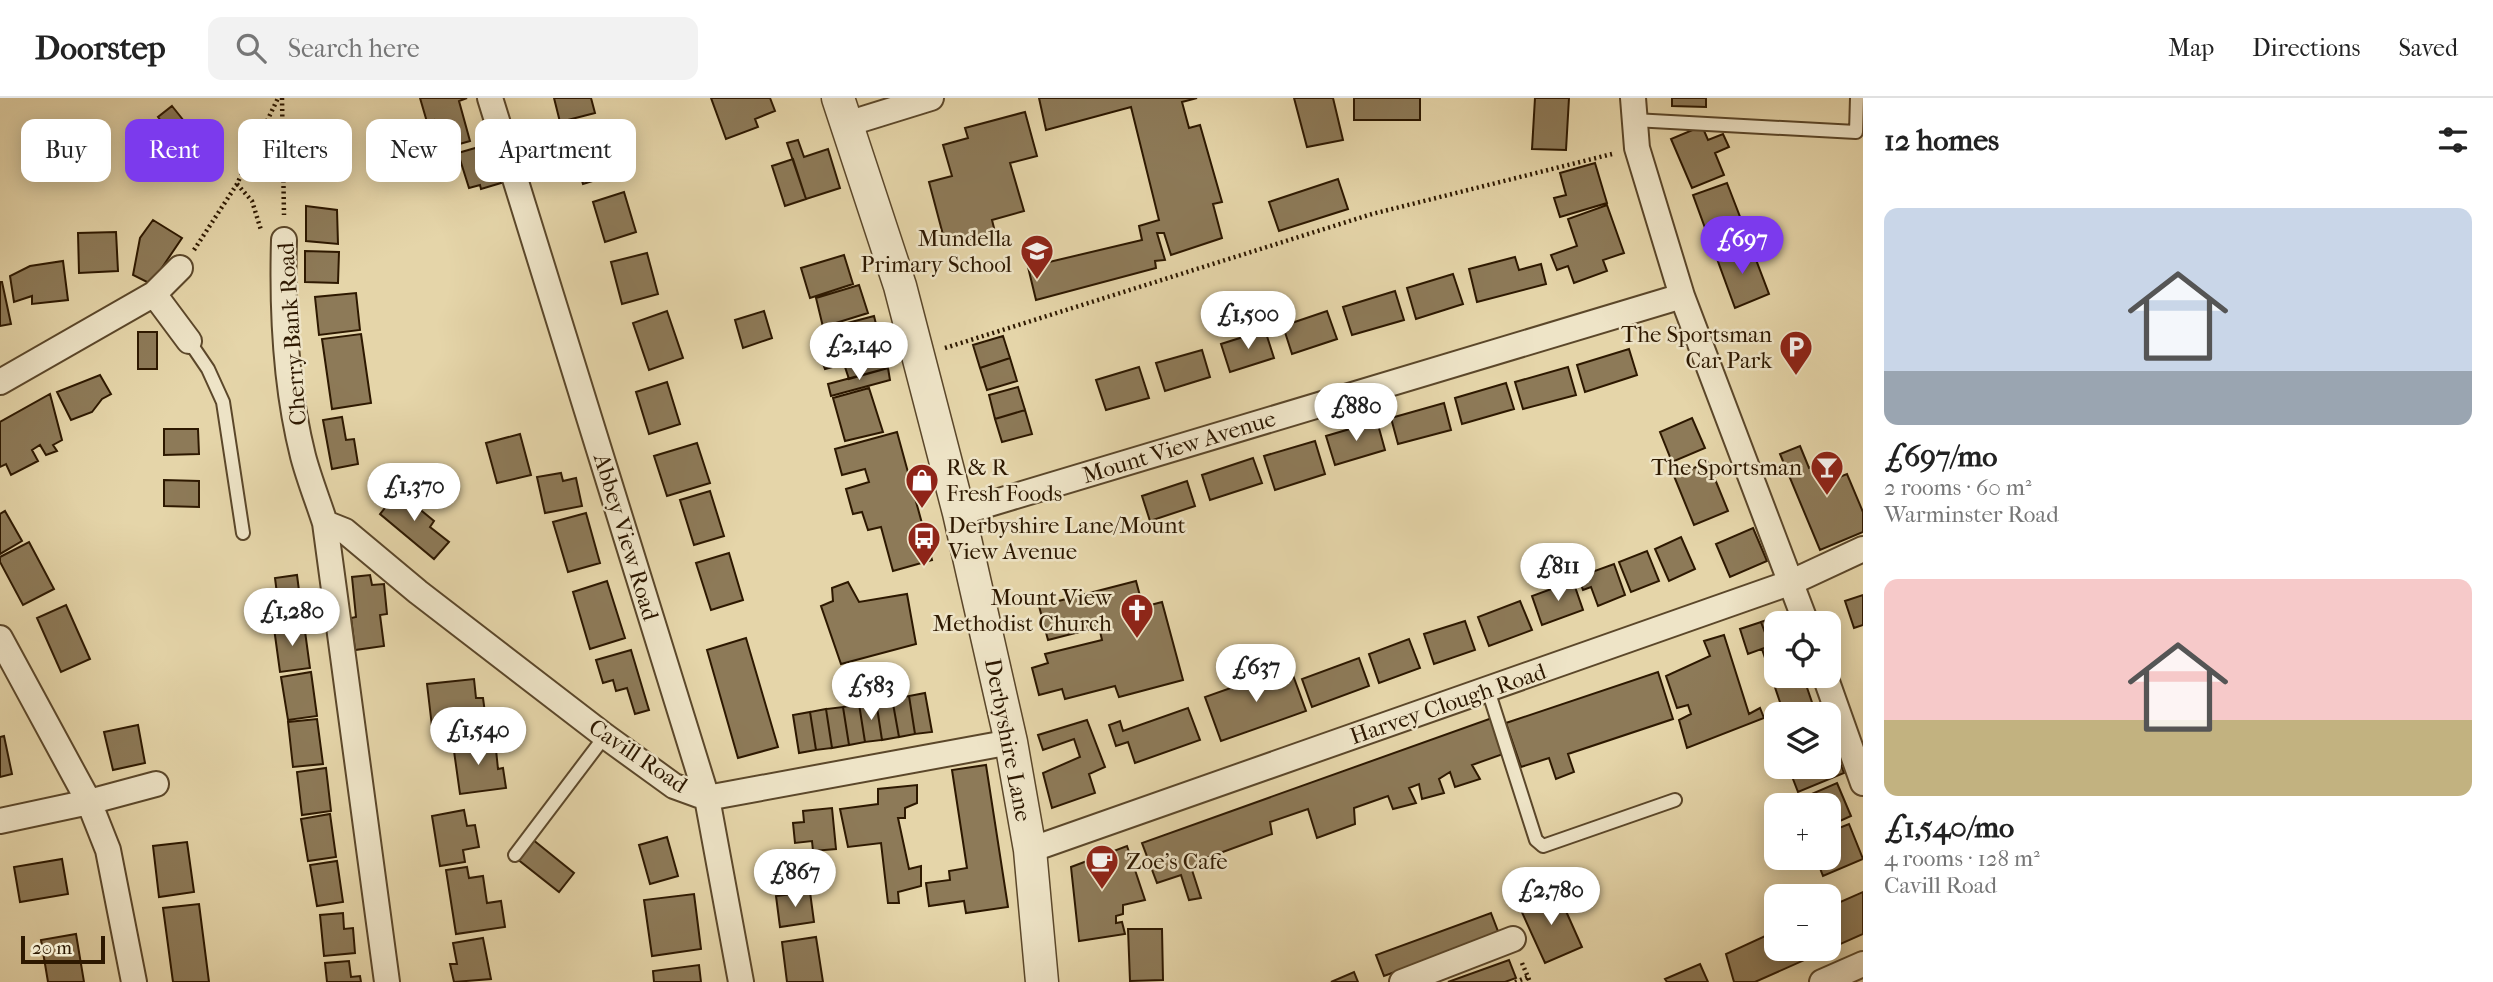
<!DOCTYPE html>
<meta charset="utf-8">
<style>
:root{--surface:#fff;--page:#f2f2f2;--text:#222;--muted:#767676;--line:#e0e0e0;--accent:#7c3aed}
body{margin:0;font-family:"IM FELL French Canon",serif;background:var(--page);color:var(--text);height:100vh;display:flex;flex-direction:column;font-size:26px;white-space:nowrap}
*{box-sizing:border-box;margin:0}
p{font-size:23px;color:var(--muted)}
.icon{flex:none;width:38px;height:38px;fill:none;stroke:currentColor;stroke-width:2;stroke-linecap:round;stroke-linejoin:round}
.map{position:relative;flex:1;overflow:hidden}
.side{display:flex;flex-direction:column;background:var(--surface);width:630px}
.side>*{flex:none}
.banner{position:absolute;left:21px;top:21px;width:665px;height:63px;display:flex;gap:14px}
.buttons{position:absolute;left:1764px;top:513px;display:grid;gap:14px}
.buttons a{display:grid;place-items:center;width:77px;height:77px;border-radius:14px;background:var(--surface);box-shadow:0 4px 18px #0003;font-size:35px}
.scale{position:absolute;left:21px;bottom:18px;width:84px;box-sizing:border-box;padding-left:7px;border:4px solid #2d1800;border-top:0;font-size:19px;line-height:24px;white-space:nowrap;color:#2d1800;-webkit-text-stroke:5px #eee4c7;paint-order:stroke}
.price{position:absolute;translate:-50% -60px;padding:0 16px;border-radius:24px;background:#fff;color:#222;font-size:23px;line-height:46px;filter:drop-shadow(0 2px 4px #0008)}
.price::after{content:'';position:absolute;left:50%;top:42px;width:21px;height:16px;margin-left:-10px;background:inherit;clip-path:polygon(0 0,100% 0,50% 100%)}
.price.active{background:var(--accent);color:#fff}
ul{padding:0;list-style:none}
li{display:grid;align-content:center;gap:14px;height:371px;padding:0 21px}
li span{display:grid;place-items:center;height:217px;border-radius:14px;color:#555}
li>.icon{margin-inline-start:auto}
span .icon{width:126px;height:126px;fill:#fffc;stroke-width:1}
li b{font-size:30px}
h2{display:flex;justify-content:space-between;align-items:center;height:84px;padding:0 21px;font-size:30px}
.tag{padding:0 24px;border-radius:14px;background:var(--surface);box-shadow:0 4px 18px #0003;font-size:24px;line-height:63px}
.tag.active{background:var(--accent);color:#fff}
header{display:flex;align-items:center;gap:42px;box-sizing:border-box;height:98px;padding:0 35px;background:var(--surface);border-bottom:2px solid var(--line)}
header strong{font-size:33px}
nav{display:flex;gap:38px;margin-inline-start:auto;font-size:24px}
.search{width:490px;height:63px;background:var(--page);display:flex;align-items:center;gap:18px;box-sizing:border-box;padding:0 24px;border-radius:14px;color:var(--muted);font-size:26px}
main{display:flex;flex:1;min-height:0}
.map>svg:first-child{display:block}
</style>
<header>
<strong>Doorstep</strong>
<div class="search"><svg class="icon" aria-label="search" viewBox="0 0 24 24"><circle cx="10" cy="10" r="6"/><path d="M15 15l6 6"/></svg>Search here</div>
<nav><a>Map</a><a>Directions</a><a>Saved</a></nav>
</header>
<main>
<div class="map">
<svg width="1863" height="884" viewBox="0 0 1863 884">
<rect width="100%" height="100%" fill="#e5d5a9"/>
<filter id="stains"><feTurbulence type="fractalNoise" baseFrequency=".00286" numOctaves="4"/><feColorMatrix values="0 0 0 0 .2 0 0 0 0 .09 0 0 0 0 .02 0 0 0 .5 -.17"/></filter>
<radialGradient id="worn" r=".72"><stop offset=".6" stop-color="#630" stop-opacity="0"/><stop offset="1" stop-color="#630" stop-opacity=".3"/></radialGradient>
<path fill="#8d7a58" stroke="#2d1800" stroke-width="2" d="M420 0H467L459 3 470 43 442 51 434 22 427 24Z
M554 0H591L595 15 560 24Z
M711 0H770L775 13 755 21 758 29 726 41Z
M1039 0H1197L1182 4 1189 30 1200 27 1222 104 1213 106 1222 140 1171 157 1164 135H1157L1165 162 1155 163 1156 170 1036 202 1028 169 1142 142 1139 128 1159 122 1131 9 1046 32Z
M1294 0H1333L1343 42 1307 49Z
M1354 0H1420V22H1354Z
M1535 0H1569L1566 52 1532 51Z
M1672 0H1706V9L1672 8Z
M172 8 204 48 190 59 158 19Z
M1025 14 1037 58 1010 65 1024 113 992 122 995 134 946 148 929 84 952 78 943 47 968 40 965 30Z
M1702 28 1708 42 1723 36 1729 49 1715 55 1724 77 1692 90 1671 41Z
M602 35 615 76 583 86 570 45Z
M798 42 804 59 828 51 840 90 806 101 787 45Z
M489 46 501 85 481 91 480 87 469 90 458 55Z
M793 61 806 101 785 108 772 68Z
M1595 65 1607 105 1560 119 1554 100 1566 97 1560 75Z
M1338 81 1348 111 1279 133 1269 104Z
M1727 85 1747 137 1712 149 1693 97Z
M624 94 636 134 605 144 593 104Z
M1607 107 1624 155 1603 162 1607 173 1574 185 1568 168 1557 172 1551 157 1577 148 1568 121Z
M306 108 337 112 338 146 306 143Z
M153 122 182 140 151 186 133 177 140 140Z
M116 134 118 173 79 175 78 135Z
M1750 146 1769 196 1735 210 1716 158Z
M305 153 339 154 338 185 305 184Z
M647 155 658 196 622 206 611 164Z
M844 157 853 186 810 200 801 170Z
M1515 159 1519 172 1541 166 1546 186 1477 204 1469 171Z
M63 163 68 202 32 206V198L14 204 10 178 30 168Z
M1453 176 1463 206 1416 221 1407 190Z
M0 184H2L11 226 0 228Z
M859 187 868 215 823 229 816 200Z
M1395 193 1404 222 1352 237 1343 209Z
M356 195 360 232 319 237 315 199Z
M667 213 683 260 649 272 633 225Z
M764 213 772 240 743 250 735 222Z
M1327 213 1337 241 1292 256 1283 228Z
M874 218 877 230 839 240 836 228Z
M877 230 882 250 823 266 820 253 841 248 839 240Z
M1265 232 1274 260 1230 274 1221 246Z
M138 234H157V271H138Z
M361 236 371 305 332 311 322 241Z
M1003 238 1010 260 980 270 973 247Z
M882 250 888 270 849 281 844 266 825 271 823 266Z
M1629 251 1637 277 1585 294 1577 267Z
M1202 252 1210 279 1165 293 1156 265Z
M1010 260 1017 283 987 292 980 270Z
M1139 269 1149 300 1106 312 1096 282Z
M1568 269 1576 297 1523 311 1515 284Z
M888 270 890 282 831 298 828 286Z
M100 277 111 296 102 301 92 314 71 322 57 294Z
M667 284 680 326 649 336 636 294Z
M1506 285 1514 311 1462 326 1455 300Z
M1018 289 1025 312 995 321 989 297Z
M869 290 883 334 845 343 833 300Z
M50 296 62 342 53 347 57 353 46 357 40 347 32 352 38 363 11 377 6 366 0 369V324Z
M1444 305 1451 332 1398 346 1391 320Z
M1025 312 1032 336 1002 344 995 321Z
M342 319 346 342 354 341 358 366 332 371 323 322Z
M1692 320 1705 350 1672 364 1660 334Z
M1377 323 1385 352 1335 367 1326 338Z
M164 331H198L199 356 164 357Z
M897 334 932 462 893 473 881 429 868 432 862 414 853 416 846 391 869 384 865 371 842 377 835 351Z
M520 336 531 377 497 385 486 345Z
M1315 343 1325 376 1275 392 1264 358Z
M697 345 710 385 667 398 654 358Z
M1800 348 1809 370 1819 366 1827 384 1847 376 1863 414V434L1820 452 1780 356Z
M1253 360 1262 385 1210 402 1202 377Z
M1708 364 1728 413 1694 427 1674 378Z
M561 375 563 383 576 380 582 408 545 415 537 379Z
M164 382 199 383V409L164 408Z
M1187 383 1195 408 1150 423 1142 398Z
M402 389 421 405 417 409 434 423 430 429 449 444 434 461 380 416Z
M710 393 724 438 694 447 680 402Z
M5 413 22 443 0 456V416Z
M586 415 600 465 568 474 553 424Z
M1753 430 1767 463 1730 479 1716 446Z
M1681 439 1695 471 1669 483 1655 451Z
M29 444 54 491 23 507 0 464V459Z
M1647 453 1659 483 1631 494 1619 464Z
M729 455 743 502 711 512 696 465Z
M1614 466 1625 497 1598 508 1591 489 1583 492 1578 479Z
M297 477 303 524 281 527 275 480Z
M370 477 372 487 384 486 387 516 380 517 384 548 355 552 351 520 356 519 352 479Z
M607 483 625 540 590 551 573 494Z
M1136 483 1143 509 1162 504 1183 582 1119 599 1115 588 1065 601 1062 591 1039 597 1032 570 1048 565 1045 556 1102 542 1099 529 1048 542 1039 508Z
M1573 483 1583 512 1542 527 1532 498Z
M848 484 859 504 907 496 916 546 841 566 821 508 833 503 832 490Z
M1863 497V527L1854 530 1845 503Z
M1520 503 1532 532 1489 548 1478 519Z
M66 507 90 561 61 574 37 520Z
M1780 518 1783 525H1776V546L1770 548 1761 524Z
M1465 523 1475 552 1434 566 1424 536Z
M1761 524 1770 548 1748 556 1740 531Z
M304 526 310 570 280 574 274 530Z
M1724 537 1749 616 1760 610 1764 620 1687 650 1679 622 1691 616 1688 607 1677 610 1666 578 1710 558 1704 543Z
M746 540 778 649 738 660 707 552Z
M1409 541 1420 570 1379 585 1369 556Z
M1776 546V578H1803L1816 616H1784L1762 551Z
M631 552 649 612 635 616 627 590 616 593 613 582 603 585 596 562Z
M1359 560 1369 588 1312 609 1302 581Z
M1290 569 1306 613 1221 643 1205 599Z
M311 574 317 618 288 622 281 579Z
M1658 574 1673 621 1568 656 1574 674 1556 681 1549 660 1521 669 1506 625Z
M474 581 476 600H483L486 622 455 626 456 635 433 637 427 586Z
M925 595 932 634 915 636 909 598Z
M909 598 915 636 899 639 892 600Z
M892 600 899 639 882 642 876 603Z
M876 603 882 642 865 644 859 606Z
M859 606 865 644 849 647 843 609Z
M843 609 849 647 832 650 826 611Z
M1188 610 1200 642 1135 665 1128 644 1116 648 1109 627 1120 623 1123 633Z
M826 611 832 650 816 652 810 614Z
M810 614 816 652 799 655 793 617Z
M1492 620 1506 655 1472 667 1480 681 1455 689 1450 674 1439 681 1444 695 1422 701 1419 686 1409 690 1416 705 1393 711 1388 698 1354 710 1355 726 1317 740 1308 711 1270 724 1272 736 1201 762 1202 769 1192 772 1201 800 1189 802 1181 777 1157 785 1142 745Z
M317 621 323 666 293 669 288 624Z
M1087 622 1105 669 1089 676 1095 695 1052 710 1043 675 1080 659 1074 641 1043 652 1038 637Z
M138 627 145 665 113 672 104 634Z
M4 638 12 676 0 679V639Z
M495 642 498 671 503 670 506 690 460 696 453 646Z
M1832 644 1844 675 1798 694 1788 668H1829V646Z
M986 667 1008 809 966 815 964 803 929 808 926 785 950 782 949 773 967 770 952 672Z
M326 670 331 713 302 717 297 674Z
M1837 685 1851 718 1829 728V707H1794L1793 704Z
M917 687V705L905 710V720H898L909 771 921 768V788L898 794 899 805H888L881 745 848 749 840 711 878 706V691Z
M832 710 836 751 813 753 812 743 795 745 793 725 804 724 803 713Z
M464 712 467 728 475 727 479 749 463 752 465 764 440 768 432 718Z
M330 716 336 759 308 763 301 721Z
M1849 726 1863 761 1823 778 1816 760H1829V734Z
M667 739 678 778 650 786 639 747Z
M532 741 574 775 559 794 516 760Z
M187 744 194 794 159 799 153 748Z
M1127 748 1145 802 1123 807V816L1116 818V825L1122 824 1125 836 1079 843 1071 769Z
M808 754 812 785 775 791 770 760Z
M62 761 68 796 20 804 14 769Z
M337 763 343 804 317 808 310 767Z
M467 769 469 780 483 778 487 805 501 803 505 829 456 836 446 772Z
M1557 793 1582 849 1545 865 1520 810Z
M810 794 814 824 780 829 776 798Z
M1863 794V836L1755 884H1734L1726 856 1776 833V850H1829V809Z
M694 796 701 851 652 858 644 802Z
M199 806 209 884H173L163 810Z
M343 815 344 831 353 830 355 855 324 858 320 817Z
M1491 815 1499 836 1384 878 1376 857Z
M1128 831H1162L1163 882 1130 883Z
M76 836 84 884H48L41 842Z
M816 839 823 884H787L782 844Z
M483 840 491 881 454 884 450 866H457L453 845Z
M1509 862 1516 880 1505 884H1448Z
M349 863 351 879 360 878 361 884H327L325 865Z
M1700 866 1708 884H1667L1665 881Z
M699 867 701 884H654L653 873Z
M1354 874 1358 884H1331Z"/>
<g fill="none" stroke-linecap="round" stroke-linejoin="round">
<defs>
<path id="service" d="M1634 22 1856 34 1857 0
M189 243 208 271 223 304 243 435
M1488 592 1536 742 1543 748 1675 702
M515 757 605 638"/>
<path id="minor" d="M490 0 707 700 741 884
M1633 0 1637 50 1682 198 1806 525
M847 26 931 0
M284 142C282 211 286 291 303 358 309 381 318 403 325 425L387 884
M154 196 189 243
M0 284 154 196 180 170
M959 415 1682 198
M325 425 345 433 418 494 605 638 674 688 707 700 1011 644
M0 540 89 704 108 752 134 884
M1825 578 1863 685
M0 723 89 704 156 686
M1030 752 1792 484 1863 451
M1402 884 1513 841
M1822 884 1863 866"/>
<path id="tertiary" d="M838 0 900 188 959 415 1011 644 1030 752 1042 884"/>
</defs>
<use href="#service" stroke="#5b472a" stroke-width="16"/>
<use href="#minor" stroke="#5b472a" stroke-width="28"/>
<use href="#tertiary" stroke="#5b472a" stroke-width="35"/>
<path stroke="#2d1800" stroke-width="4.5" stroke-dasharray="2 3.5" stroke-linecap="butt" d="M282 0 284 117
M237 86 252 103 261 132
M194 152 237 86 278 0
M945 250 1372 116 1612 56
M1522 865 1530 884
M1515 884 1528 879"/>
<use href="#service" stroke="#eee4c7" stroke-width="12"/>
<use href="#minor" stroke="#eee4c7" stroke-width="24"/>
<use href="#tertiary" stroke="#eee4c7" stroke-width="32"/>
</g>
<defs>
<symbol id="school-pin" viewBox="-11 -11 22 30"><path d="M0 17L-7.5 6A9.5 9.5 0 1 1 7.5 6Z" fill="#8f2418" stroke="#eee4c7"/><path d="M0-5L7-2L0 1L-7-2ZM-4 1L0 2.5L4 1V4Q0 6-4 4Z" fill="#fff"/></symbol>
<symbol id="parking-pin" viewBox="-11 -11 22 30"><path d="M0 17L-7.5 6A9.5 9.5 0 1 1 7.5 6Z" fill="#8f2418" stroke="#eee4c7"/><path d="M-3.5-5.5H1a3.5 3.5 0 0 1 0 7H-1V5.5H-3.5ZM-1-3.4V-.6H.8a1.4 1.4 0 0 0 0-2.8Z" fill="#fff"/></symbol>
<symbol id="bar-pin" viewBox="-11 -11 22 30"><path d="M0 17L-7.5 6A9.5 9.5 0 1 1 7.5 6Z" fill="#8f2418" stroke="#eee4c7"/><path d="M-6-5H6L.8 .8V4.5H3.5V6h-7V4.5H-.8V.8Z" fill="#fff"/></symbol>
<symbol id="shop-pin" viewBox="-11 -11 22 30"><path d="M0 17L-7.5 6A9.5 9.5 0 1 1 7.5 6Z" fill="#8f2418" stroke="#eee4c7"/><path d="M-5-2.5h2.3a2.7 3.5 0 0 1 5.4 0H5L5.5 6h-11ZM-1.5-2.5h3a1.5 2.3 0 0 0-3 0Z" fill="#fff"/></symbol>
<symbol id="bus-pin" viewBox="-11 -11 22 30"><path d="M0 17L-7.5 6A9.5 9.5 0 1 1 7.5 6Z" fill="#8f2418" stroke="#eee4c7"/><path d="M-5-6H5V4H4V6H2V4H-2V6H-4V4H-5ZM-3.5-4V0h7V-4ZM-3.5 1.2v1.5H-2V1.2ZM2 1.2v1.5H3.5V1.2Z" fill="#fff"/></symbol>
<symbol id="church-pin" viewBox="-11 -11 22 30"><path d="M0 17L-7.5 6A9.5 9.5 0 1 1 7.5 6Z" fill="#8f2418" stroke="#eee4c7"/><path d="M-1.2-6h2.4v3.5h3.3v2.4h-3.3V6h-2.4V-.1h-3.3v-2.4h3.3Z" fill="#fff"/></symbol>
<symbol id="cafe-pin" viewBox="-11 -11 22 30"><path d="M0 17L-7.5 6A9.5 9.5 0 1 1 7.5 6Z" fill="#8f2418" stroke="#eee4c7"/><path d="M-5.5-4.5H6V0H3Q3 3.5 0 3.5H-2.5Q-5.5 3.5-5.5 0ZM3-3.2v2h1.7v-2ZM-6 4.5H4V6H-6Z" fill="#fff"/></symbol>
</defs>
<g fill-rule="evenodd">
<use href="#school-pin" x="1018" y="134" width="38" height="52"/>
<use href="#parking-pin" x="1777" y="230" width="38" height="52"/>
<use href="#bar-pin" x="1808" y="350" width="38" height="52"/>
<use href="#shop-pin" x="903" y="363" width="38" height="52"/>
<use href="#bus-pin" x="905" y="421" width="38" height="52"/>
<use href="#church-pin" x="1118" y="493" width="38" height="52"/>
<use href="#cafe-pin" x="1083" y="744" width="38" height="52"/>
</g>
<g text-anchor="middle" dominant-baseline="central" stroke-width="5" stroke-linejoin="round" paint-order="stroke">
<g font-size="23" fill="#2d1800" stroke="#eee4c7" text-anchor="end">
<text x="1012" y="140">Mundella<tspan x="1012" dy="26">Primary School</tspan></text>
<text x="1772" y="236">The Sportsman<tspan x="1772" dy="26">Car Park</tspan></text>
<text x="946" y="369" text-anchor="start">R &amp; R<tspan x="946" dy="26">Fresh Foods</tspan></text>
<text x="1802" y="369">The Sportsman</text>
<text x="948" y="427" text-anchor="start">Derbyshire Lane/Mount<tspan x="948" dy="26">View Avenue</tspan></text>
<text x="1112" y="499">Mount View<tspan x="1112" dy="26">Methodist Church</tspan></text>
<text x="1126" y="763" text-anchor="start">Zoe's Cafe</text>
</g>
<g font-size="23" fill="#2d1800" stroke="#eee4c7">
<text transform="translate(292 236) rotate(-94)">Cherry Bank Road</text>
<text transform="translate(1179 349) rotate(-17)">Mount View Avenue</text>
<text transform="translate(626 439) rotate(73)">Abbey View Road</text>
<text transform="translate(1448 606) rotate(-19)">Harvey Clough Road</text>
<text transform="translate(1008 642) rotate(79)">Derbyshire Lane</text>
<text transform="translate(638 658) rotate(34)">Cavill Road</text>
</g>
</g>
<rect width="100%" height="100%" filter="url(#stains)"/>
<rect width="100%" height="100%" fill="url(#worn)"/>
</svg>
<div class="buttons">
<a><svg class="icon" aria-label="locate" viewBox="0 0 24 24"><circle cx="12" cy="12" r="6"/><path d="M12 2v4M12 18v4M2 12h4M18 12h4"/></svg></a>
<a><svg class="icon" aria-label="layers" viewBox="0 0 24 24"><path d="M12 4l9 5-9 5-9-5zM3 14l9 5 9-5"/></svg></a>
<a>+</a>
<a>−</a>
</div>
<div class="scale">20 m</div>
<b class="price active" style="left:1742px;top:178px">£697</b>
<b class="price" style="left:1248px;top:253px">£1,500</b>
<b class="price" style="left:859px;top:284px">£2,140</b>
<b class="price" style="left:1356px;top:345px">£880</b>
<b class="price" style="left:414px;top:425px">£1,370</b>
<b class="price" style="left:1558px;top:505px">£811</b>
<b class="price" style="left:292px;top:550px">£1,280</b>
<b class="price" style="left:1256px;top:606px">£637</b>
<b class="price" style="left:871px;top:624px">£583</b>
<b class="price" style="left:478px;top:669px">£1,540</b>
<b class="price" style="left:795px;top:811px">£867</b>
<b class="price" style="left:1551px;top:829px">£2,780</b>
<div class="banner">
<a class="tag">Buy</a>
<a class="tag active">Rent</a>
<a class="tag">Filters</a>
<a class="tag">New</a>
<a class="tag">Apartment</a>
</div>
</div>
<section class="side">
<h2>12 homes<svg class="icon" aria-label="filters" viewBox="0 0 24 24"><path d="M4 7h16M4 17h16"/><circle cx="9" cy="7" r="2"/><circle cx="15" cy="17" r="2"/></svg></h2>
<ul>
<li><span style="background:linear-gradient(#c9d6e8 75%,#9aa5b1 0)"><svg class="icon" aria-label="home" viewBox="0 0 24 24"><path d="M3 11l9-7 9 7M6 9v11h12V9"/></svg></span><div><b>£697/mo</b><p>2 rooms · 60 m²</p><p>Warminster Road</p></div></li>
<li><span style="background:linear-gradient(#f6c9c9 65%,#c2b280 0)"><svg class="icon" aria-label="home" viewBox="0 0 24 24"><path d="M3 11l9-7 9 7M6 9v11h12V9"/></svg></span><div><b>£1,540/mo</b><p>4 rooms · 128 m²</p><p>Cavill Road</p></div></li>
</ul>
</section>
</main>
